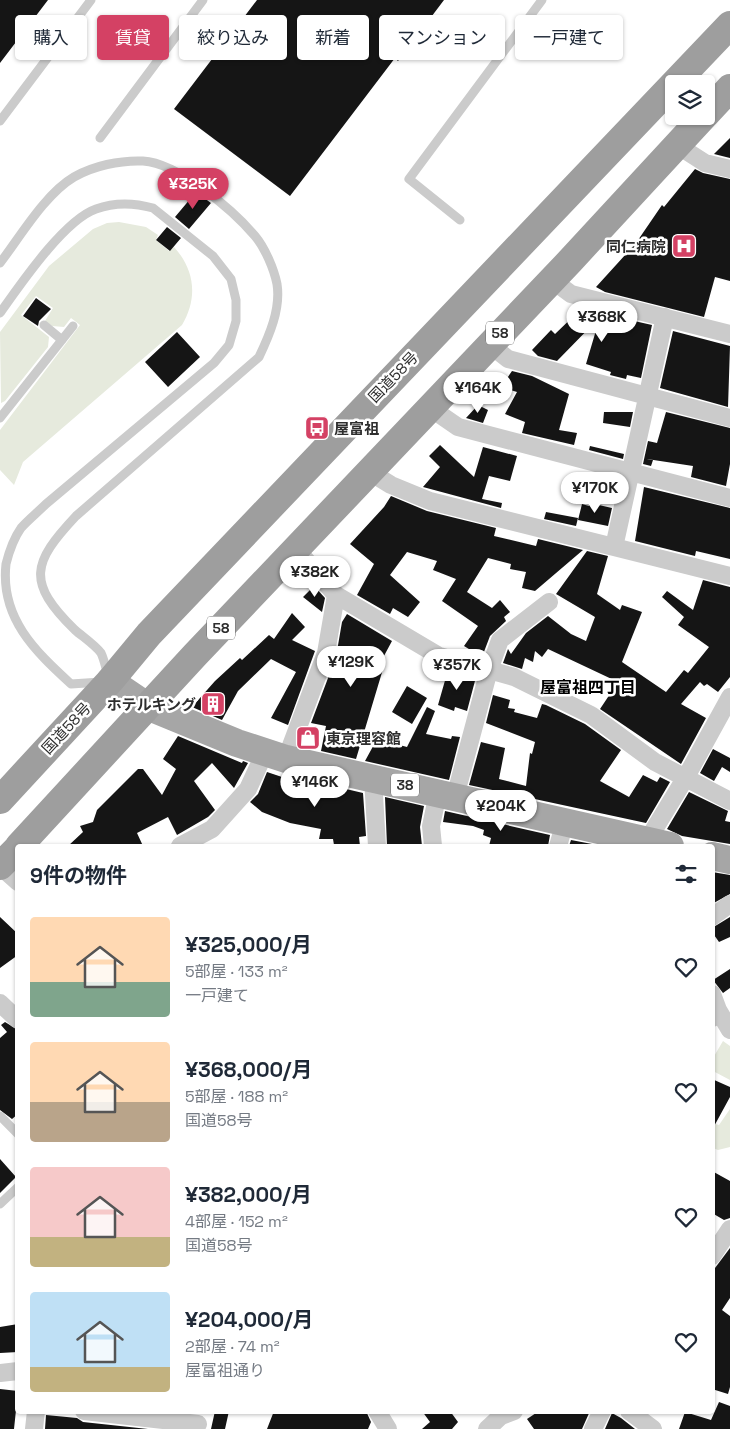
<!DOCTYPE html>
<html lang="ja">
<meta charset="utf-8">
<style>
:root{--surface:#fff;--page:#f6f6f7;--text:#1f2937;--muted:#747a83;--accent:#d44164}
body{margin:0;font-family:"Space Grotesk","Noto Sans JP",sans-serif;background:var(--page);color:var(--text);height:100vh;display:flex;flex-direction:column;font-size:19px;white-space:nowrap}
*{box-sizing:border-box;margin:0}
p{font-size:16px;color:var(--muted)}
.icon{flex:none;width:28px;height:28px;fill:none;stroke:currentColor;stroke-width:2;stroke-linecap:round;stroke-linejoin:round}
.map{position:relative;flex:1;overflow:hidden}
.details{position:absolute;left:15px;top:844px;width:700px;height:570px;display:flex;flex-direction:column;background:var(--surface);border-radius:5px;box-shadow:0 1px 4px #0004}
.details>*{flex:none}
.guide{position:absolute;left:15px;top:15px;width:700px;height:45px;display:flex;gap:10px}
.tools{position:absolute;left:665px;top:75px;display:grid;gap:10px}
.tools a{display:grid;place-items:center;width:50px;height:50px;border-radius:5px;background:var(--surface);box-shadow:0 1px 4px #0004;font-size:25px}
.price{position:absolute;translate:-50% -42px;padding:0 11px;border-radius:18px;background:#fff;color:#222;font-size:16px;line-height:32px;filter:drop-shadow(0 1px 2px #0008)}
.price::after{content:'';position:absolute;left:50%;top:30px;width:15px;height:11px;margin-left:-8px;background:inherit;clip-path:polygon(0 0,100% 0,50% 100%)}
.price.on{background:var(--accent);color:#fff}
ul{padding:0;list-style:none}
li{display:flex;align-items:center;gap:15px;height:125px;padding:0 15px}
li span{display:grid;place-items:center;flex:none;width:140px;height:100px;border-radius:5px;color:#555}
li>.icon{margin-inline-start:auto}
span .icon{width:60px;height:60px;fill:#fffc;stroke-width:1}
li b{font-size:21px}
h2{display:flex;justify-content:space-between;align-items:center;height:60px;padding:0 15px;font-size:21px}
.chip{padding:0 18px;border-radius:5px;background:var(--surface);box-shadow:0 1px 4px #0004;font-size:18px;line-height:45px}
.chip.on{background:var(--accent);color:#fff}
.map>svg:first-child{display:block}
</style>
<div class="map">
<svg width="730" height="1429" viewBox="0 0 730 1429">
<rect width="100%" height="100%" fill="#fff"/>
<path fill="#e6eadd" d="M119 222 146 227 158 235 156 240 169 251 174 247C195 270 198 298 182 325L23 462 14 485 0 470V430L80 325 71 318 64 327 52 326 45 321 53 308 36 296 21 315 49 337 48 347 5 401 1 403 0 332 49 266 93 229 107 223Z
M723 1041 730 1046V1080L713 1071V1058Z
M730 1109V1147L718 1150 713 1148 712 1123 719 1125Z"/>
<path fill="#151515" d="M0 0H48L0 63Z
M257 0H444L398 61 395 58 290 196 174 109Z
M730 138V158L714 154Z
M695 169 703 173 730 179V281L715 277 704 317 605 292 596 287 636 243 662 205 664 207Z
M212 174 225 186 219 193 204 182Z
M196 192 211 203 189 229 175 217Z
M167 227 181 238 170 251 156 240Z
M36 298 51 309 39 321 38 326 23 316Z
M581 309 652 325 641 378 627 375 626 379 610 375 611 372 586 364 600 317 557 361 538 356 532 350 551 330 555 334Z
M673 331 730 346 728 407 660 388Z
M177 332 200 357 168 387 145 362Z
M512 371 532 376 569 394 559 430 577 433 574 445 522 433 525 422 505 414 517 392 501 387Z
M478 405 488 410 483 423 466 418Z
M604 412H633L630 427 603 423Z
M666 412 730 428V464L726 486 691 477 693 466 647 459 653 460 651 466 643 464 648 441 657 443Z
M440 445 474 477 483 447 517 456 510 481 489 476 482 499 502 503 501 508 423 487 440 467 429 456Z
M590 446 624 454 623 459 589 450Z
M644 487 730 508V559L696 551 695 556 635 541Z
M391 496 427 511 496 528 494 536 536 546 538 539 583 550 535 591 522 588 526 572 510 569 511 564 488 558 467 592 492 608 500 600 510 612 504 617 506 621 490 636 482 657 464 646 478 626 442 601 456 579 433 570 437 561 407 552 390 575 420 602 408 617 393 608 390 614 357 595 374 564 350 544 384 507Z
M590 503 612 508 608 526 578 520 582 504 589 506Z
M546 512 578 518 576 526 544 519Z
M587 551 608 556 597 594 620 610 622 605 642 612 622 662 666 692 684 670 688 673 709 647 678 625 684 617 662 597 667 591 693 610 703 580 730 587V677L718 692 707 684 704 686 700 682 681 704 706 718 681 764 600 709 618 682 548 649 542 657 535 651 533 662 525 658 522 669 503 663 508 649 511 654 526 633 548 616 571 634 586 641 595 617 556 594Z
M314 586 325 598 322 612 303 597Z
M292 613 305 627 292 640 315 651 288 725 271 718 296 672 271 659 238 691 222 720 192 707 215 681 240 658 242 660 269 635 274 639Z
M347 614 392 641 378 667 383 669 356 759 321 751 326 726 311 723 336 657 342 622Z
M448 670 476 677 467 711 455 707 454 711 438 705Z
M407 686 427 698 412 724 392 712Z
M493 695 510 700 508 708 515 709 514 712 537 718 542 704 546 705 585 724 621 750 600 781 629 797 643 775 657 782 660 777 670 782 646 823 469 785 481 742 505 748 499 779 526 786 530 753 532 754 535 742 486 723Z
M427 707 435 711 426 734 451 739 452 736 460 737 449 780 365 761 377 739 407 747Z
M178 736 242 763 243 761 248 763 234 788 212 763 194 781 215 810 208 817 177 835 168 817 137 833 143 846H68L83 832 80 826 93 822 97 810 138 769H143L162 795 176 769 163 759Z
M713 749 730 758V772L722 767 714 781 700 773Z
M267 772 294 781H312L363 793 366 836 359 837 360 846 334 845 333 839H319L321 829 290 823 262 812 250 802 258 794Z
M689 792 728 811 725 821 730 822V844L682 836 667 829Z
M385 797 424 806 420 827 422 846H387Z
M445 811 550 835 548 846H489L491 838 483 835 484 830 473 826 443 822Z
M571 840 592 844 591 846H569Z
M712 872 730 875V894L712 904Z
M0 917 18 934V955L0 968Z
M730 917V937L719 942 712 932V928Z
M730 969V988L723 993 713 980Z
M5 1022 18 1030V1114L12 1119 0 1110V1038L7 1032 1 1025Z
M712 1079 730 1087V1097L712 1130Z
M0 1159 16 1177 0 1193Z
M712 1171 730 1181V1218L724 1220 712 1213Z
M730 1248V1298L722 1310 730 1316V1387L728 1394 712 1389V1272Z
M18 1324V1352L0 1353V1327Z
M0 1389 18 1391 14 1429H0Z
M719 1402 730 1406V1429H679L685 1412 711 1420Z
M215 1411H229L225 1429H211Z
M274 1411H366L371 1422 368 1429H267Z
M422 1411H450L458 1422 452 1429H422L430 1422Z
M539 1411H590L582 1429H534L527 1419Z
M612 1413 621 1418 635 1429H605Z
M46 1415 77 1418 83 1422 148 1429H45Z"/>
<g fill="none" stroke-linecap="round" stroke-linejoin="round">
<path stroke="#cbcbcb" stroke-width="9" d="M0 121 91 0
M100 138 203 0
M460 220 409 179 542 0
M0 263C20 237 45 194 74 177 93 166 120 160 143 161 178 163 233 210 255 236 265 248 274 269 277 284 281 309 269 336 259 357L76 516C32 563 26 582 75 630 83 637 95 645 101 653 104 659 106 669 108 675
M0 313C20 285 64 220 96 209 115 202 135 203 153 208L213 256 231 279 236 300V321L229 345 214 363 46 504C38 512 28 520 21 528 14 538 9 552 6 564 0 618 35 651 71 684L101 682
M44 325 62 340
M0 418 73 326
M0 1116 18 1134
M0 1204 18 1187"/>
<path stroke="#cbcbcb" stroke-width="18" d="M677 145 705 163 730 169
M552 280 571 294 730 334
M489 344 508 359 730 418
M429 407 458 427 730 498
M370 472 391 485 430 501 730 576
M614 547 665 317
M297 550 336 595 439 656 514 677 591 715 655 762 730 801
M286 759 326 653 336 595
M373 778 377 846
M455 797 489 670 500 640 549 602
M647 841 686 777 730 697
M180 846 212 829 248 789 265 752
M433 846 431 826 438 793
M558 846 565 822
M0 866 18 882
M712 917 730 904
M712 994 718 1010 712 1018
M0 1003 18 1020
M718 1010 730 1030
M712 1256 730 1229
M0 1373 18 1371
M84 1411 198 1424
M377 1411 388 1429
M629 1411 653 1429
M34 1429 36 1411
M487 1429 501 1416 514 1411
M593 1429 602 1411"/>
<path stroke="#a6a6a6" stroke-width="28" d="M110 681 147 706 237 743 286 759 670 846
M712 856 730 860"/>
<path stroke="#9e9e9e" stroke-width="28" d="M706 114 730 88
M0 800 110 681 149 634 730 25
M19 846 195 655 570 261 704 116
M0 866 18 848"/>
</g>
<defs>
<symbol id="hospital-square" viewBox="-11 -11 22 22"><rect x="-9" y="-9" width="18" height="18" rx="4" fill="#d44164" stroke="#fff"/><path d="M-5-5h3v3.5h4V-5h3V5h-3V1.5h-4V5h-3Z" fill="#fff"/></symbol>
<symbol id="bus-square" viewBox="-11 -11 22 22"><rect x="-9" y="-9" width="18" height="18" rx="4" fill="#d44164" stroke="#fff"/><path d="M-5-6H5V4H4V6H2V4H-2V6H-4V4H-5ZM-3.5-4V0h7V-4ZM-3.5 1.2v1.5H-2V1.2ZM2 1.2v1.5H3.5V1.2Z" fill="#fff"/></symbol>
<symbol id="building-square" viewBox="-11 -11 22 22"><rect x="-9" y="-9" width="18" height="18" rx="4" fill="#d44164" stroke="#fff"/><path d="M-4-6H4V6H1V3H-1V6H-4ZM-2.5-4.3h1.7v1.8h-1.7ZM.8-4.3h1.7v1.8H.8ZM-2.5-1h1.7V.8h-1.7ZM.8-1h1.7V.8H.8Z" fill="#fff"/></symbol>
<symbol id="shop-square" viewBox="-11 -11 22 22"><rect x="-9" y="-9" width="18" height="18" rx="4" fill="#d44164" stroke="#fff"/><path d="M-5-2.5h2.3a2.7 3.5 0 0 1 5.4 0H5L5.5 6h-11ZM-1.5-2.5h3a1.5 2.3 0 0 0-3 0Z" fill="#fff"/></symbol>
</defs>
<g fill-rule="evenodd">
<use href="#hospital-square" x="670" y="232" width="28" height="28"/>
<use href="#bus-square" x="303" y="414" width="28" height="28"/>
<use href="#building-square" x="199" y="690" width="28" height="28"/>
<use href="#shop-square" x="294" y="724" width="28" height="28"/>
</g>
<g text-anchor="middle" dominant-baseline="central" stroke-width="5" stroke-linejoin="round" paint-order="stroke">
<g fill="#fff" stroke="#6d6d6d" stroke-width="1">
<rect x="486" y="321.5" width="28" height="23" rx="4"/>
<rect x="207" y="616.5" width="28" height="23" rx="4"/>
<rect x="391" y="773.5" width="28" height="23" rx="4"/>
</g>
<g font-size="14" font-weight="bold" fill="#2e2e2e">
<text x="500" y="333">58</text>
<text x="221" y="628">58</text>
<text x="405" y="785">38</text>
</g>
<g font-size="15" font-weight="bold" fill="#2e2e2e" stroke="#fff" text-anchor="end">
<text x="666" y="246">同仁病院</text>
<text x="334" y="428" text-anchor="start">屋富祖</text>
<text x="196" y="704">ホテルキング</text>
<text x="326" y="738" text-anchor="start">東京理容館</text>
</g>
<g font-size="15" fill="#2e2e2e" stroke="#fff">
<text transform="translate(393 377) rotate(-46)">国道58号</text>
<text transform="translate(66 728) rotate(-47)">国道58号</text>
</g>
<g font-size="16" font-weight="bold" fill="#000" stroke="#fff">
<text x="588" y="687">屋富祖四丁目</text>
</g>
</g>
</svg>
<div class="tools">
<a><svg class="icon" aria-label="layers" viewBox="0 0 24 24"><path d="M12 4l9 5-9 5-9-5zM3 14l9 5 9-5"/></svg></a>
</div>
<b class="price on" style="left:193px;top:210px">¥325K</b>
<b class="price" style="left:602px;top:343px">¥368K</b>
<b class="price" style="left:478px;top:414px">¥164K</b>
<b class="price" style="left:595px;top:514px">¥170K</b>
<b class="price" style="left:315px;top:598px">¥382K</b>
<b class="price" style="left:351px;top:688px">¥129K</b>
<b class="price" style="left:457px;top:691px">¥357K</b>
<b class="price" style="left:315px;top:808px">¥146K</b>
<b class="price" style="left:501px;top:832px">¥204K</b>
<div class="guide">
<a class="chip">購入</a>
<a class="chip on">賃貸</a>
<a class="chip">絞り込み</a>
<a class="chip">新着</a>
<a class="chip">マンション</a>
<a class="chip">一戸建て</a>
</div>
<section class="details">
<h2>9件の物件<svg class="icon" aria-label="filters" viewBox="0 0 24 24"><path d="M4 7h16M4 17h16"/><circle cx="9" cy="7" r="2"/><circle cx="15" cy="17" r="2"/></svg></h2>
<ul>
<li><span style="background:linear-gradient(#ffd9b3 65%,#7fa58c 0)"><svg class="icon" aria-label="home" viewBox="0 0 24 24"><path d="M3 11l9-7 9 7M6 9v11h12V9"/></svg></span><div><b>¥325,000/月</b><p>5部屋 · 133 m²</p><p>一戸建て</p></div><svg class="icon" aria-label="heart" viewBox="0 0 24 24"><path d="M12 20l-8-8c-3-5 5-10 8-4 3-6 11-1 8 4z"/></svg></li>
<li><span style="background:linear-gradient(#ffd9b3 60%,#b9a48a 0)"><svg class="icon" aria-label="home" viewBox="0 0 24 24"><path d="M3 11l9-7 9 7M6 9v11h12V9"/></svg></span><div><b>¥368,000/月</b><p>5部屋 · 188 m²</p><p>国道58号</p></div><svg class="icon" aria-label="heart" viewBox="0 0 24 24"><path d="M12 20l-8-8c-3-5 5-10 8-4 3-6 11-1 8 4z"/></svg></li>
<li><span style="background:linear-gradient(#f6c9c9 70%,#c2b280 0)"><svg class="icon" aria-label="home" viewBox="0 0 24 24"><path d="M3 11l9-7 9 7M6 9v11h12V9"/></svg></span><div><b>¥382,000/月</b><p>4部屋 · 152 m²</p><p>国道58号</p></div><svg class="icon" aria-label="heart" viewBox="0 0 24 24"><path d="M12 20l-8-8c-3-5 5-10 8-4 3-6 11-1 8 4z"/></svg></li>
<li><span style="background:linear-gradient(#bfe0f5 75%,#c2b280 0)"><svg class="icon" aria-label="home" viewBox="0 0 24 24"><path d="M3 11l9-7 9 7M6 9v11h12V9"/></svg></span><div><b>¥204,000/月</b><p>2部屋 · 74 m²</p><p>屋富祖通り</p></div><svg class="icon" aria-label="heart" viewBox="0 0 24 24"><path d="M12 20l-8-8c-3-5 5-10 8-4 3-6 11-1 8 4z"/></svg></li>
</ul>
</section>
</div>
